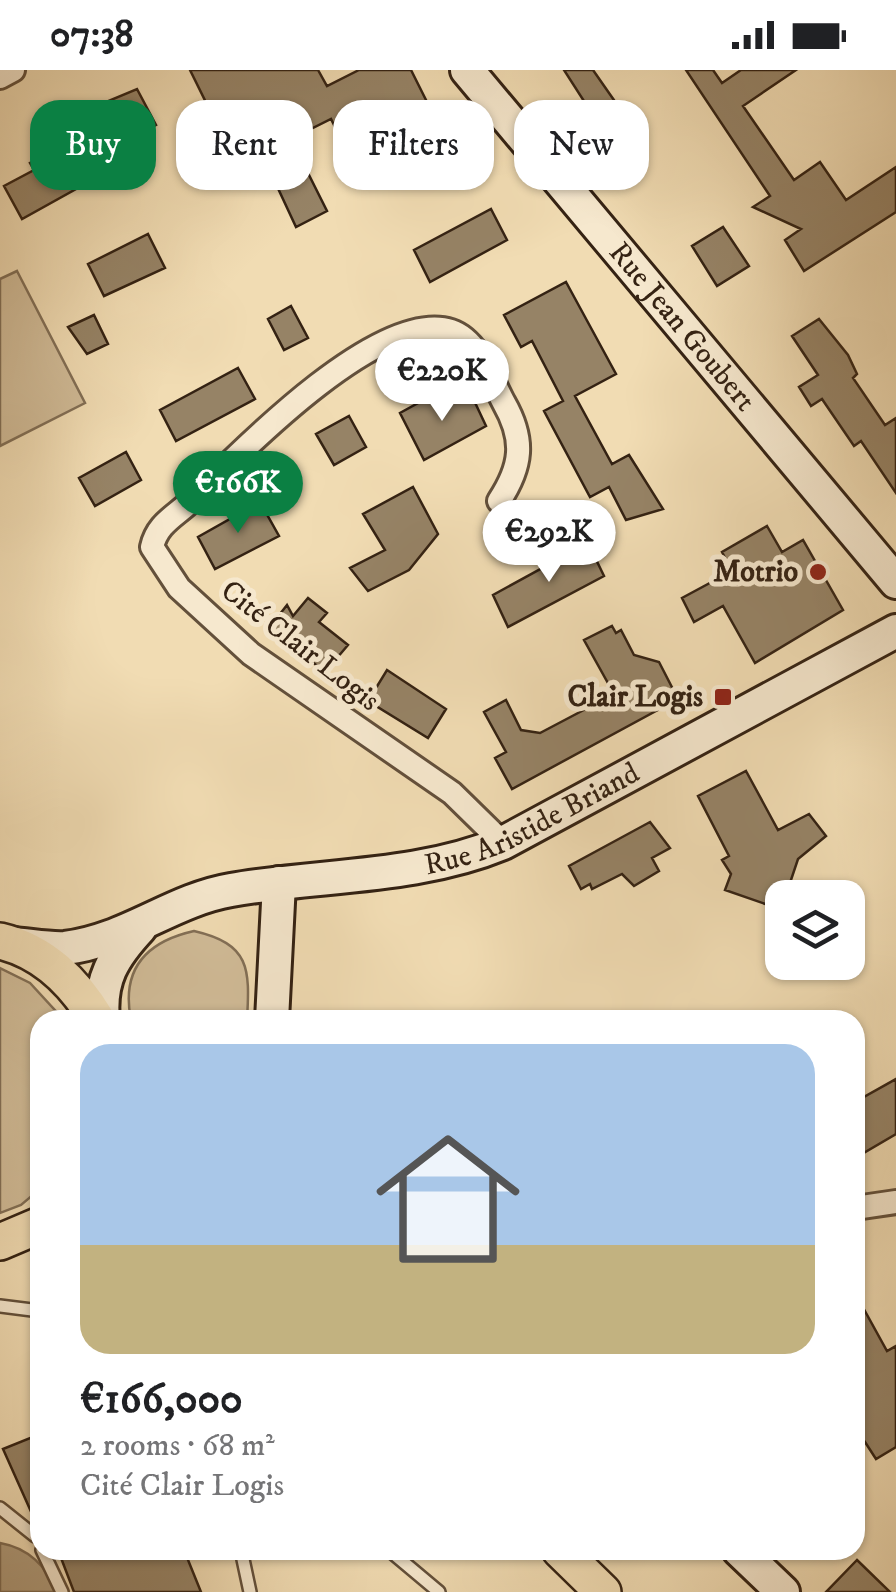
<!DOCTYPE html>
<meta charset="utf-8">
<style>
:root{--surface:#fff;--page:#f2f2f2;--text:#202124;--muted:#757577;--line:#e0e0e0;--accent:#0b8043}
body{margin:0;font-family:"IM FELL DW Pica",serif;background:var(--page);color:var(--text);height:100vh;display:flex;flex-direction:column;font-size:38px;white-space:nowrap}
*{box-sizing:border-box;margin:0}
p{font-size:32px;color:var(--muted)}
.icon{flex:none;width:55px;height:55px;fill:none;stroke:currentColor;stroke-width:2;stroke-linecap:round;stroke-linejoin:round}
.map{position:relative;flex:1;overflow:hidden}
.drawer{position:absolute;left:30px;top:940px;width:835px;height:550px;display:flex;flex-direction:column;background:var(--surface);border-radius:30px;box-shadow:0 2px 8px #0004}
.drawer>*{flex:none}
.hud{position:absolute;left:30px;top:30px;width:838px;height:90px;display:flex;gap:20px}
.tools{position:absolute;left:765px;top:810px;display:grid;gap:20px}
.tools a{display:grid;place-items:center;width:100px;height:100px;border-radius:20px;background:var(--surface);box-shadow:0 2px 8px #0004;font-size:50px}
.price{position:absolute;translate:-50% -85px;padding:0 22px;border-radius:35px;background:#fff;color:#222;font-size:32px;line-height:65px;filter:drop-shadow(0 2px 5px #0008)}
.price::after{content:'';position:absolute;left:50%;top:60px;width:30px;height:22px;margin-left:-15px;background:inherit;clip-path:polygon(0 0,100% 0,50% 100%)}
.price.on{background:var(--accent);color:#fff}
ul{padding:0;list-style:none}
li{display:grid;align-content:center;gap:20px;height:530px;padding:0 50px}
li+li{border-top:2px solid var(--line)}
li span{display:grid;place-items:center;height:310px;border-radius:30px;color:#555}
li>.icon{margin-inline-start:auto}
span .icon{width:180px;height:180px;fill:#fffc;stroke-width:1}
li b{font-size:42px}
.chip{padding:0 35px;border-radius:30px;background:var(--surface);box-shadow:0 2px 8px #0004;font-size:35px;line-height:90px}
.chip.on{background:var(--accent);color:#fff}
.status{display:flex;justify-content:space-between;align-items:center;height:70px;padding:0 50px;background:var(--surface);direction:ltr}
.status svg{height:28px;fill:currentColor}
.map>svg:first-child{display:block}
</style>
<div class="status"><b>07:38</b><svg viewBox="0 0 49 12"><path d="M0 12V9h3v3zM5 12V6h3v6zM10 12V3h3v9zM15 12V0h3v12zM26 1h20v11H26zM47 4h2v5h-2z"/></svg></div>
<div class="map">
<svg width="896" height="1522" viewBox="0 0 896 1522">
<rect width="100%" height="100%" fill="#f1dcb3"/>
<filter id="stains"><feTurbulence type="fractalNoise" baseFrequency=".002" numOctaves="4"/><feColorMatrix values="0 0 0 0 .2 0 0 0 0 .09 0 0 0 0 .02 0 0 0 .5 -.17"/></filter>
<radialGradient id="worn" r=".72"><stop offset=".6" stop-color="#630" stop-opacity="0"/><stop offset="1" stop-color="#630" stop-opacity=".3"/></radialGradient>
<path fill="#d1bc98" stroke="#826f56" stroke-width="2.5" d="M17 201 85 333 0 376V209Z
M194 861C250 874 250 898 247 950H131C121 900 145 872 194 861Z
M0 898 30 913 64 950H40V1119L21 1135 0 1143Z"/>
<path fill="#b19d7d" stroke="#7f6c53" stroke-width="2.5" d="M0 1473C28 1478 47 1496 56 1522H0Z"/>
<path fill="#968366" stroke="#342213" stroke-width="2.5" d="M190 0H318L327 16 359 0H411L426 30 344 75 331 49 291 69 327 141 296 157 262 84 212 109 200 84 225 71Z
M564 0H593L639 66 616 81Z
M686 0H713L722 13 741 0H796L743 36 794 110 820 92 846 130 896 97V142L804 201 785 170 801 159 753 137 770 126Z
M137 19 156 55 112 78 89 39Z
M54 79 76 119 22 149 4 116 34 100 30 93Z
M491 139 507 170 430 212 414 180Z
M723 157 749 196 717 216 692 176Z
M148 164 165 198 104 226 88 194Z
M566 212 616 304 575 326 612 394 629 385 663 439 626 450 609 417 590 427 544 341 563 331 532 271 521 277 504 245Z
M291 236 308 268 284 280 268 249Z
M94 245 108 274 87 284 68 257Z
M819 249 848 285 857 304 853 308 885 355 896 348V423L861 371 854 376 822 329 811 336 799 317 818 305 792 266Z
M238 298 255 329 176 371 160 340Z
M471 324 486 356 424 390 400 343 431 326 439 340Z
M349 346 366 377 334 395 316 364Z
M126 382 141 410 95 436 79 408Z
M413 417 438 464 409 500 368 521 350 498 385 480 363 444Z
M260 432 279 466 215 499 198 467Z
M767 456 782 482 803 470 843 540 755 593 723 536 694 552 682 528 732 501 722 482Z
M588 473 604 506 508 557 493 525Z
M308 528 327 543 319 552 348 575 325 602 269 558 287 535 293 546Z
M612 556 616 563 621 560 634 585 659 592 678 629 512 719 495 688 506 682 484 642 506 630 521 660 540 663 614 624 584 570Z
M387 600 446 639 428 668 368 631Z
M746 701 778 760 809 744 826 766 798 789 787 822 780 820 774 837 725 820 731 804 722 790 729 786 698 726Z
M650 752 670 778 652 788 659 801 634 816 622 804 592 819 590 814 581 819 569 796Z
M896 1009V1064L855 1088V1032Z
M855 1223 887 1281 896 1276V1377L876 1389 865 1372 855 1378Z
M40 1364V1455H37L3 1379Z
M58 1480H184L201 1522H74Z
M857 1490 890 1522H826Z"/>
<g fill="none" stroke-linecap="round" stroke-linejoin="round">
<defs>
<path id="lane" d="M0 1236 40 1241
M0 1438 35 1466 40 1464
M42 1480 62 1522
M241 1480 250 1522
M389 1480 439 1522"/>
<path id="street" d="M0 7 13 0
M499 431C522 396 525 370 504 333 491 309 478 270 451 261 380 237 236 386 190 432 174 447 157 454 152 477L179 518 251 584 452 723 503 773
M855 1138 896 1132"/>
<g id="secondary">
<path id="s1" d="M467 0 896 512"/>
<path id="s2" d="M12 874C29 875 48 879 65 878 126 871 172 830 231 820 322 804 416 809 503 773L896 561"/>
<path d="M103 950C99 910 113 887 140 858"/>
<path d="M272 950 279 813"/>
<path d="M739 1480 783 1522"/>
</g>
<path id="primary" d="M0 871C43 881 75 913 97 950
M0 1172 40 1155
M560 1480 603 1522"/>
</defs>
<use href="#lane" stroke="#63503b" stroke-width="16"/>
<use href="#street" stroke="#63503b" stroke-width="28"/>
<use href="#secondary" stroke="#342213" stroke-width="38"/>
<use href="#primary" stroke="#342213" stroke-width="40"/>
<use href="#lane" stroke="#f6e8ce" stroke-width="11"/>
<use href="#street" stroke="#f6e8ce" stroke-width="22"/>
<use href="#secondary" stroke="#f6e8ce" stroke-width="32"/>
<use href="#primary" stroke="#f1dcb3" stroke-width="35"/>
</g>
<g fill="#8f2418" stroke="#f6e8ce" stroke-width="4">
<circle cx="818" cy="502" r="10"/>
<rect x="713" y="617" width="20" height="20" rx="5"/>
</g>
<g text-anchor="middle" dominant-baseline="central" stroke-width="10" stroke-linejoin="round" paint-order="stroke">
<g font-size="30" fill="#342213" stroke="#f6e8ce">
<text stroke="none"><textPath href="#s1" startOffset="335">Rue Jean Goubert</textPath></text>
<text transform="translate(300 576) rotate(38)">Cité Clair Logis</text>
<text stroke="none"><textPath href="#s2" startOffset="542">Rue Aristide Briand</textPath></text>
</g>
<g font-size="30" font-weight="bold" fill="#342213" stroke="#f6e8ce" text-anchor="end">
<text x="798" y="502">Motrio</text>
<text x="703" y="627">Clair Logis</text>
</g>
</g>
<rect width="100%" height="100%" filter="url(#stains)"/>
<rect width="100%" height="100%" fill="url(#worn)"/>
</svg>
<div class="tools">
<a><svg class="icon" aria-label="layers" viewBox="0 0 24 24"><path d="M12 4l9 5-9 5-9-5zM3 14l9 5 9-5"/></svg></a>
</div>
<b class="price" style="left:442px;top:354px">€220K</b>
<b class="price on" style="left:238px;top:466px">€166K</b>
<b class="price" style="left:549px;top:515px">€292K</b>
<div class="hud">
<a class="chip on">Buy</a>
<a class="chip">Rent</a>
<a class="chip">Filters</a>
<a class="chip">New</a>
</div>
<section class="drawer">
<ul>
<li><span style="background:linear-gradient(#a9c7e8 65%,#c2b280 0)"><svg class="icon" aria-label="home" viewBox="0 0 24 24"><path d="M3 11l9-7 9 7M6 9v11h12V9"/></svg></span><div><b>€166,000</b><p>2 rooms · 68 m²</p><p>Cité Clair Logis</p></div></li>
</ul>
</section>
</div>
